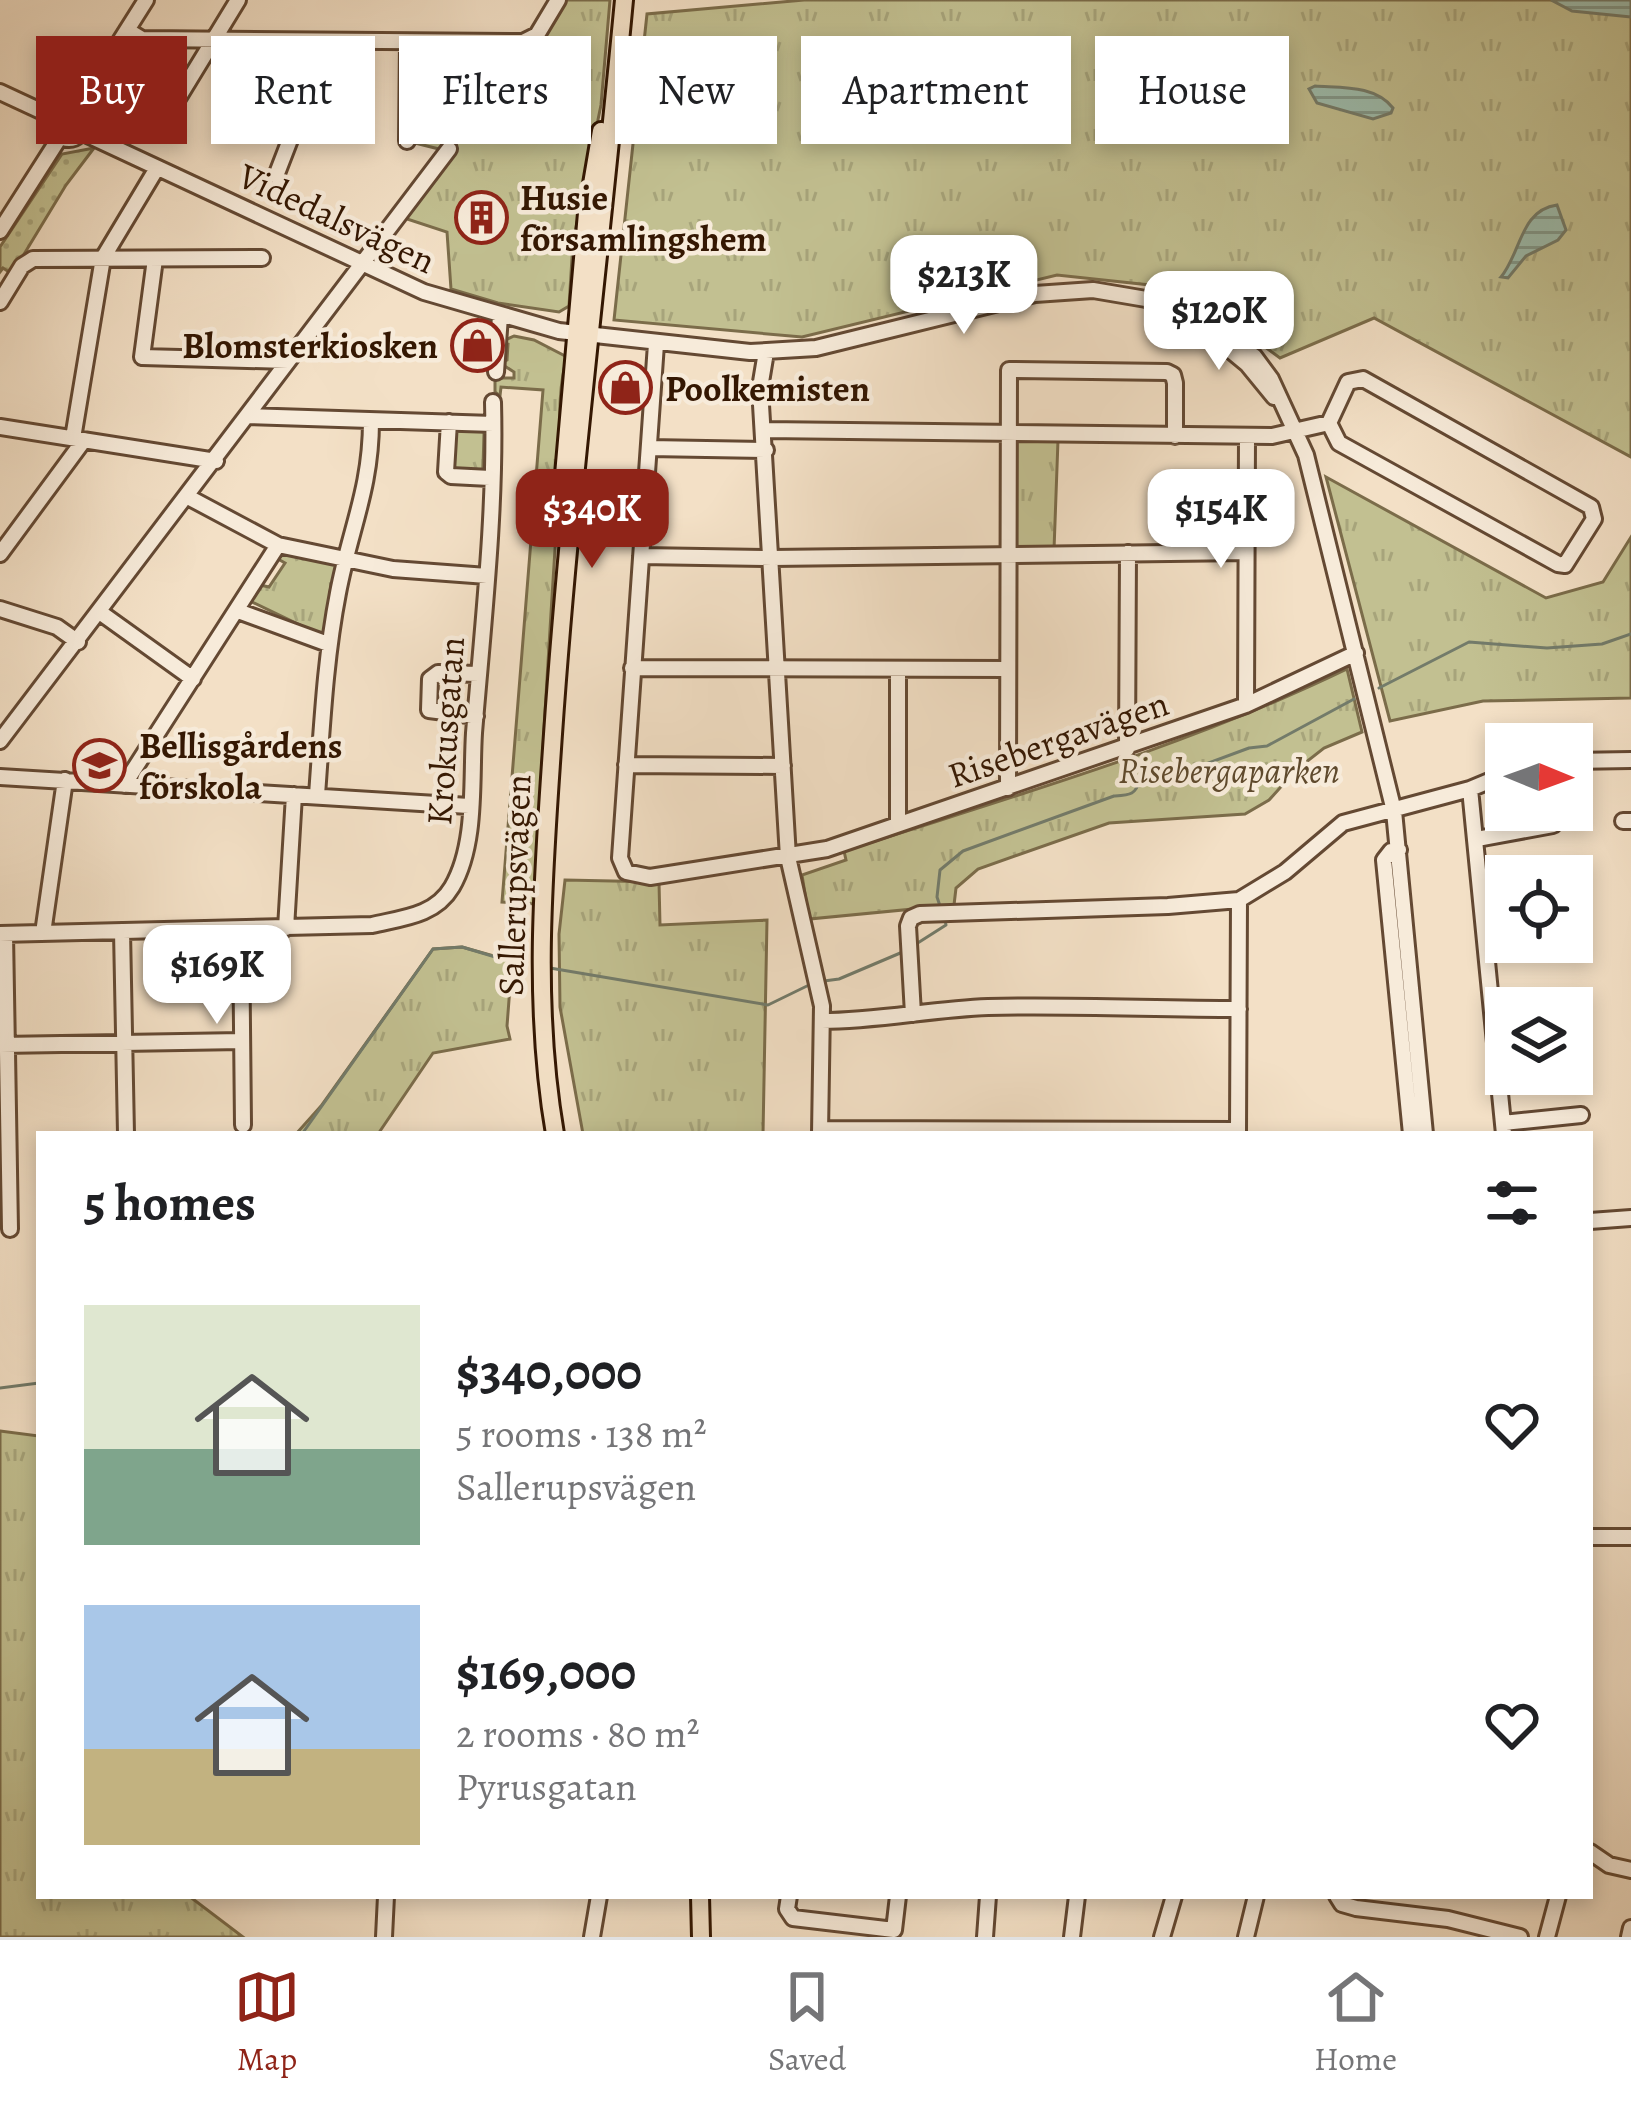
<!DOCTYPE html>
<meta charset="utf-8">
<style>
:root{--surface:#fff;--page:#f6f6f6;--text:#202124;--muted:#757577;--line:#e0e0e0;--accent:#8f2418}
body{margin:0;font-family:Alegreya,serif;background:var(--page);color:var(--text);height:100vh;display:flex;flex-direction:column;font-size:45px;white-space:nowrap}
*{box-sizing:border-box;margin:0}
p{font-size:39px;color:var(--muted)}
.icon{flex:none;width:66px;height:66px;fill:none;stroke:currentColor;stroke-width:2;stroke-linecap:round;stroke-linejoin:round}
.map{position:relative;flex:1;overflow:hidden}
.drawer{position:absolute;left:36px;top:1131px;width:1557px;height:768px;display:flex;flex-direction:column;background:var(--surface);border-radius:0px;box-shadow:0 6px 18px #0003}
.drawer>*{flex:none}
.top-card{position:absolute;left:36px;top:36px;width:1560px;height:108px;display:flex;gap:24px}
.needle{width:78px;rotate:91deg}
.controls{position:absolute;left:1485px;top:723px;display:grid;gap:24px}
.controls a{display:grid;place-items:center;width:108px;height:108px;border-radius:0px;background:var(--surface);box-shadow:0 6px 18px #0003;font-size:60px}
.price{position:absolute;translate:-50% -102px;padding:0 27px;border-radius:24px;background:#fff;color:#222;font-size:39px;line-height:78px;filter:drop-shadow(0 3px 6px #0008)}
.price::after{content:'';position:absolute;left:50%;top:72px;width:36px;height:27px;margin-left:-18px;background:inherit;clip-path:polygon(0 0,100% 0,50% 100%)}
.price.selected{background:var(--accent);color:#fff}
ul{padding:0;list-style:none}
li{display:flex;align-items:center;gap:36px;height:300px;padding:0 48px}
li span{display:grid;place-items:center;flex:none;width:336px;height:240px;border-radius:0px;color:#555}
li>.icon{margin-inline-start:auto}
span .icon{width:144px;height:144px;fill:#fffc;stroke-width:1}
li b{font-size:51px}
h2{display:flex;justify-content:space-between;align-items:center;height:144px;padding:0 48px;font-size:51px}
.tag{padding:0 42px;border-radius:0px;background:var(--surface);box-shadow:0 6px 18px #0003;font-size:42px;line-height:108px}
.tag.selected{background:var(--accent);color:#fff}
.menu{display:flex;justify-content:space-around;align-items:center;height:168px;border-top:3px solid var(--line);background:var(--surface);font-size:33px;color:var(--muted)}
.menu a{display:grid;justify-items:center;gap:6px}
.menu .selected{color:var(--accent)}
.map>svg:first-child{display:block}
</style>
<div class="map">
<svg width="1631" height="1937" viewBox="0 0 1631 1937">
<defs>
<pattern id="grass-dots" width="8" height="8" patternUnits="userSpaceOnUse" patternTransform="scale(3)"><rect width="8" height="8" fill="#c2c091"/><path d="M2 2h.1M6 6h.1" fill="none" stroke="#a7a47b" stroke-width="1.8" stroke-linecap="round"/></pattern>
<pattern id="park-tufts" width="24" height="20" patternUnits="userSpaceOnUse" patternTransform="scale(3)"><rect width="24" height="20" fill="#c2c091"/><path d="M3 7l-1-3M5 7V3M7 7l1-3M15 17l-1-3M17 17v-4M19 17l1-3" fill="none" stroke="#a7a47b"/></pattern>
<pattern id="water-rules" width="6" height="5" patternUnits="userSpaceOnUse" patternTransform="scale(3)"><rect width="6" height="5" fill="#9dbeaf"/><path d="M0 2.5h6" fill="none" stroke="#81998c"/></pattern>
</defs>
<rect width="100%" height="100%" fill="#f3e0c6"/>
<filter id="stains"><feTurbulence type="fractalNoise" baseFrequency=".00167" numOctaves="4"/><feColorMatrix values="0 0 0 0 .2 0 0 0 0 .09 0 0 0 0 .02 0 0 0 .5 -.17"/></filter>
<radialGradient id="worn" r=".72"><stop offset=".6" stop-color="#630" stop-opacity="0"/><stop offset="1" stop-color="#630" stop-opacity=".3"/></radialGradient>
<path fill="url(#grass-dots)" stroke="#7b6c4a" stroke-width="3" d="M94 148 66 185 12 274 3 268 0 272V247L62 154Z"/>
<path fill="url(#park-tufts)" stroke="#7b6c4a" stroke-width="3" d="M564 0H610L601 105 573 242 569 306 559 312 498 303 451 289 447 232 404 218 455 153 407 141 408 42 424 44 425 58H465L466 45 533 44Z
M804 0H1631V457L1374 318 1280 358 1222 315 1150 285 1057 275 802 337 614 320 647 14Z
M514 336 534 340 567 357C555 398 562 444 559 487 550 626 541 765 535 904L502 902 543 390 501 387 500 396 495 392V378H514V372L500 363 507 360 508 344 501 342Z
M461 426 488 428 490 434H484L483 467 489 469 488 474 453 470 454 435Z
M1014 439 1058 440 1054 550H1014Z
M1326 477 1546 598 1603 582 1631 537V698L1483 701 1390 721Z
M287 551 335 562 337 584H331L325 637 250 601 260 585 269 587 285 563 278 559Z
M1347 669 1362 732 1324 748 1296 770 1269 800 1245 814 1109 823 978 869 956 888 954 905 809 919 802 875 846 860 844 851C1013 796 1186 747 1347 669Z
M565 880 659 882 660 925 767 920 763 1134H583L560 1007 559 934Z
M462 947 512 961 507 1026 510 1039 433 1053 378 1134H296L321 1106 433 949Z
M0 1431 39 1436V1896H189L243 1937H0Z"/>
<path fill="#c2c091" stroke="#7b6c4a" stroke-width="3" d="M486 64H553V104H486Z"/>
<path fill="url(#water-rules)" stroke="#737b6a" stroke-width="3" d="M1551 0H1631V17L1572 11Z
M1315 86C1342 88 1375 85 1393 108L1391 113 1373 119 1317 103 1309 89Z
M1557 205 1566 230 1558 240 1526 256 1508 278 1501 277C1521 253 1520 210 1557 205Z"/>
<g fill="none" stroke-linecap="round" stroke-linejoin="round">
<path stroke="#737b6a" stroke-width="3" d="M1379 688 1469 642 1547 648 1602 644 1631 634
M940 906 937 897 940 870 963 851 1114 796C1130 795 1136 795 1140 779L1150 775 1168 778 1249 748 1267 746 1354 699
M913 946 946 925 945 920
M550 968 768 1005 809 985
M824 981 839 979 905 951
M302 1134 433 949 462 947 502 959
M0 1388 39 1383"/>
<defs>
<path id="minor" d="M127 30 142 39 523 42 537 35 558 0
M0 92 58 119
M177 100 238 0
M56 126a13 13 0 1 1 26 0a13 13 0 1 1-26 0Z
M74 114 146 0
M81 132 424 292 559 331 750 352 816 348 1035 294 1093 290 1146 299 1194 316 1254 356 1271 379 1306 455 1394 811 1425 1134
M407 141 408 42
M276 176 298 119 305 42
M0 231 60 137
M155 259 142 357 288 361
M0 302 22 266 33 259 262 258
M1218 340 1247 364 1274 397
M656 344 620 858 626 872 650 877 827 849 1246 705 1356 653
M766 352 760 388 788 857 822 1006 820 1134
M496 372 500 316
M250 416 493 424
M449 422 446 472 451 476 490 478
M0 427 216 461
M765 430 1272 436 1329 423 1339 443 1558 564 1565 565 1594 519 1591 507 1363 379 1348 382 1329 423
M73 438 103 258 157 168
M649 448 766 450
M188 497 278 545 393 569 487 576
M0 554 84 440
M641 556 772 558 1246 552
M0 609 57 627 78 642
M238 611 328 644
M101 613 193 679
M632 668 1008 669
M1246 705 1247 437
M476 716 429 710 430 679 438 673 479 674
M0 741 449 149
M1127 749 1128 553
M1572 761 1631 760
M626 765 783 766
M0 777 469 806
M124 785 278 545
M1008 788 1009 370 1167 372 1173 375 1175 383V436
M1470 789 1504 1134
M317 795C322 728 325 660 338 593 350 529 371 489 371 421
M1623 821H1631
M898 824V669
M1477 839 1553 825
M1399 850 1391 851 1384 860 1411 1134
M286 928 294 795
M241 929 243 1125
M122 931 126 1134
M1486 931 1506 929
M43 933 65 780
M0 934 372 925C402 918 435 916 452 887 477 844 471 781 474 733 483 623 496 512 493 402
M5 934 10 1229
M913 1014 908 926 911 918 920 914 1168 906 1239 900 1285 872 1343 823 1470 789 1506 774
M822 1021C878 1021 932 1009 988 1007 1072 1005 1156 1009 1239 1009
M1572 1021H1573
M1 1045 242 1041
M1503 1123 1581 1115
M820 1129 1238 1130
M1238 1134 1239 900
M1590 1221 1631 1218
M1590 1537H1631
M1590 1852 1609 1865 1631 1870
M789 1896 787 1909 793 1918 894 1930 898 1896
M1337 1896 1342 1904 1356 1908 1448 1919 1520 1937
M384 1937 386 1896
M592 1937 599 1896
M985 1937 988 1896
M1072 1937 1077 1896
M1162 1937 1174 1896
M1246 1937 1256 1896
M1547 1937 1558 1896
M1629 1937 1631 1928"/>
<path id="major" d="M564 475 587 213 601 131
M555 1134C532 1001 544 868 553 734 570 489 601 245 624 0
M700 1896 701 1937"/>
</defs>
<use href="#minor" stroke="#644933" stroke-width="20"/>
<use href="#major" stroke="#341702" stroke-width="22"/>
<use href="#minor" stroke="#f7ebda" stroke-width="14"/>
<use href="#major" stroke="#f3e0c6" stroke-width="16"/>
</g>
<defs>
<symbol id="building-ring" viewBox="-11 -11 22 22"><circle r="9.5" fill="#f7ebda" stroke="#8f2418" stroke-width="1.5"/><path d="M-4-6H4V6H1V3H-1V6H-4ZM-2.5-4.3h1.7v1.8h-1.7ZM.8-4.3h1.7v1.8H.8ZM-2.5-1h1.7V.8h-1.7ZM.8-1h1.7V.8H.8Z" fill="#8f2418"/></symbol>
<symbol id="shop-ring" viewBox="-11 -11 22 22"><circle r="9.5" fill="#f7ebda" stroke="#8f2418" stroke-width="1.5"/><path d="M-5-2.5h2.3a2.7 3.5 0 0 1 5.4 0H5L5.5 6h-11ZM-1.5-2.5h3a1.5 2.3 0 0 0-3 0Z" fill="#8f2418"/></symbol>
<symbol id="school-ring" viewBox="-11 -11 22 22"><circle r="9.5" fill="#f7ebda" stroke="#8f2418" stroke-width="1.5"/><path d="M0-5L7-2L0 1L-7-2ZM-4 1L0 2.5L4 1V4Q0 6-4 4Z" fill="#8f2418"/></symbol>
</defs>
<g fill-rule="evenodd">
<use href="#building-ring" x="452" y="188" width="59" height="59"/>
<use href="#shop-ring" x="448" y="316" width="59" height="59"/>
<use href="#shop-ring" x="596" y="358" width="59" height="59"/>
<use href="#school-ring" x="70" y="736" width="59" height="59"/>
</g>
<g text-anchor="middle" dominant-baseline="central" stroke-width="9" stroke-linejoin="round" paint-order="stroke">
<g font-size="36" font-weight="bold" fill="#341702" stroke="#f7ebda" text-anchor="start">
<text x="520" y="197">Husie<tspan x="520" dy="41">församlingshem</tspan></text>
<text x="438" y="345" text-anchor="end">Blomsterkiosken</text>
<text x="665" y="388">Poolkemisten</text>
<text x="139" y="745">Bellisgårdens<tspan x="139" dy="41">förskola</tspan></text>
</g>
<g font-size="36" fill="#341702" stroke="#f7ebda">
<text transform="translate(337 218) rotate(25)">Videdalsvägen</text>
<text transform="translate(445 731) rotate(-86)">Krokusgatan</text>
<text transform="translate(1058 739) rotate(-19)">Risebergavägen</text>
<text transform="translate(514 885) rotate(-88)">Sallerupsvägen</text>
</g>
<g font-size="36" font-style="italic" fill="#5f4a2d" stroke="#f7ebda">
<text x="1229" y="770">Risebergaparken</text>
</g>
</g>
<rect width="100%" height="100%" filter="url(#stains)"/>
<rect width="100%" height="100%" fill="url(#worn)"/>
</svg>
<div class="controls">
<a><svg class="needle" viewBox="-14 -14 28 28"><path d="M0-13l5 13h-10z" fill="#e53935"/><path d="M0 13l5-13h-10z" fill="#757577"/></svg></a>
<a><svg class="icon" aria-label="locate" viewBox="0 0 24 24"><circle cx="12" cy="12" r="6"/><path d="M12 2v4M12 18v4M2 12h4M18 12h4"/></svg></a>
<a><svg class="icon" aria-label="layers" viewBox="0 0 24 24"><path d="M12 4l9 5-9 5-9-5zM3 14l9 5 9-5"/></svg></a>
</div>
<b class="price" style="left:964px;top:337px">$213K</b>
<b class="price" style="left:1219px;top:373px">$120K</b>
<b class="price selected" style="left:592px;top:571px">$340K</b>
<b class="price" style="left:1221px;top:571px">$154K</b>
<b class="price" style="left:217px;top:1027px">$169K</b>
<div class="top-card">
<a class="tag selected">Buy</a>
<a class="tag">Rent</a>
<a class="tag">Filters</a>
<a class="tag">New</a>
<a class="tag">Apartment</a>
<a class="tag">House</a>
</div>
<section class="drawer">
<h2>5 homes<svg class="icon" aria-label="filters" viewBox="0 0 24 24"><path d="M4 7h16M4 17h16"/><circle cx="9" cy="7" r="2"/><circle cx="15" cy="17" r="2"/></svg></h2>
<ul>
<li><span style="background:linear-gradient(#dfe7d0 60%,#7fa58c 0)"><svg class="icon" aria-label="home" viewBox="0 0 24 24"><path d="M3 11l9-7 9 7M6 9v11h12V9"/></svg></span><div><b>$340,000</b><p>5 rooms · 138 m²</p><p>Sallerupsvägen</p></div><svg class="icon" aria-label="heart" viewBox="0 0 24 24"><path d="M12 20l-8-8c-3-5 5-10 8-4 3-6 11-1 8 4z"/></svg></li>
<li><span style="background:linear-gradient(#a9c7e8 60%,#c2b280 0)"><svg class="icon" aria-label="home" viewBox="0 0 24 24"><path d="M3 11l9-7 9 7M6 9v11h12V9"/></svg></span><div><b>$169,000</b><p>2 rooms · 80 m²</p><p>Pyrusgatan</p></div><svg class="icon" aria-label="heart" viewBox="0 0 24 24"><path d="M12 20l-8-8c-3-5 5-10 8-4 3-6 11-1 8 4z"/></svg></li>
</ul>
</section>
</div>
<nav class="menu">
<a class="selected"><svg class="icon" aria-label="map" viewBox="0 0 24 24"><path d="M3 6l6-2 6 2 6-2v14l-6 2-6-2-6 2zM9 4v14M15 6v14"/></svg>Map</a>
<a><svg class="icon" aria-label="saved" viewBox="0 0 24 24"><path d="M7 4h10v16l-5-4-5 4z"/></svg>Saved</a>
<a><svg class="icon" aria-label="home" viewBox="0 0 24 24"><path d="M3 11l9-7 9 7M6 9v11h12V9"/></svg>Home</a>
</nav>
